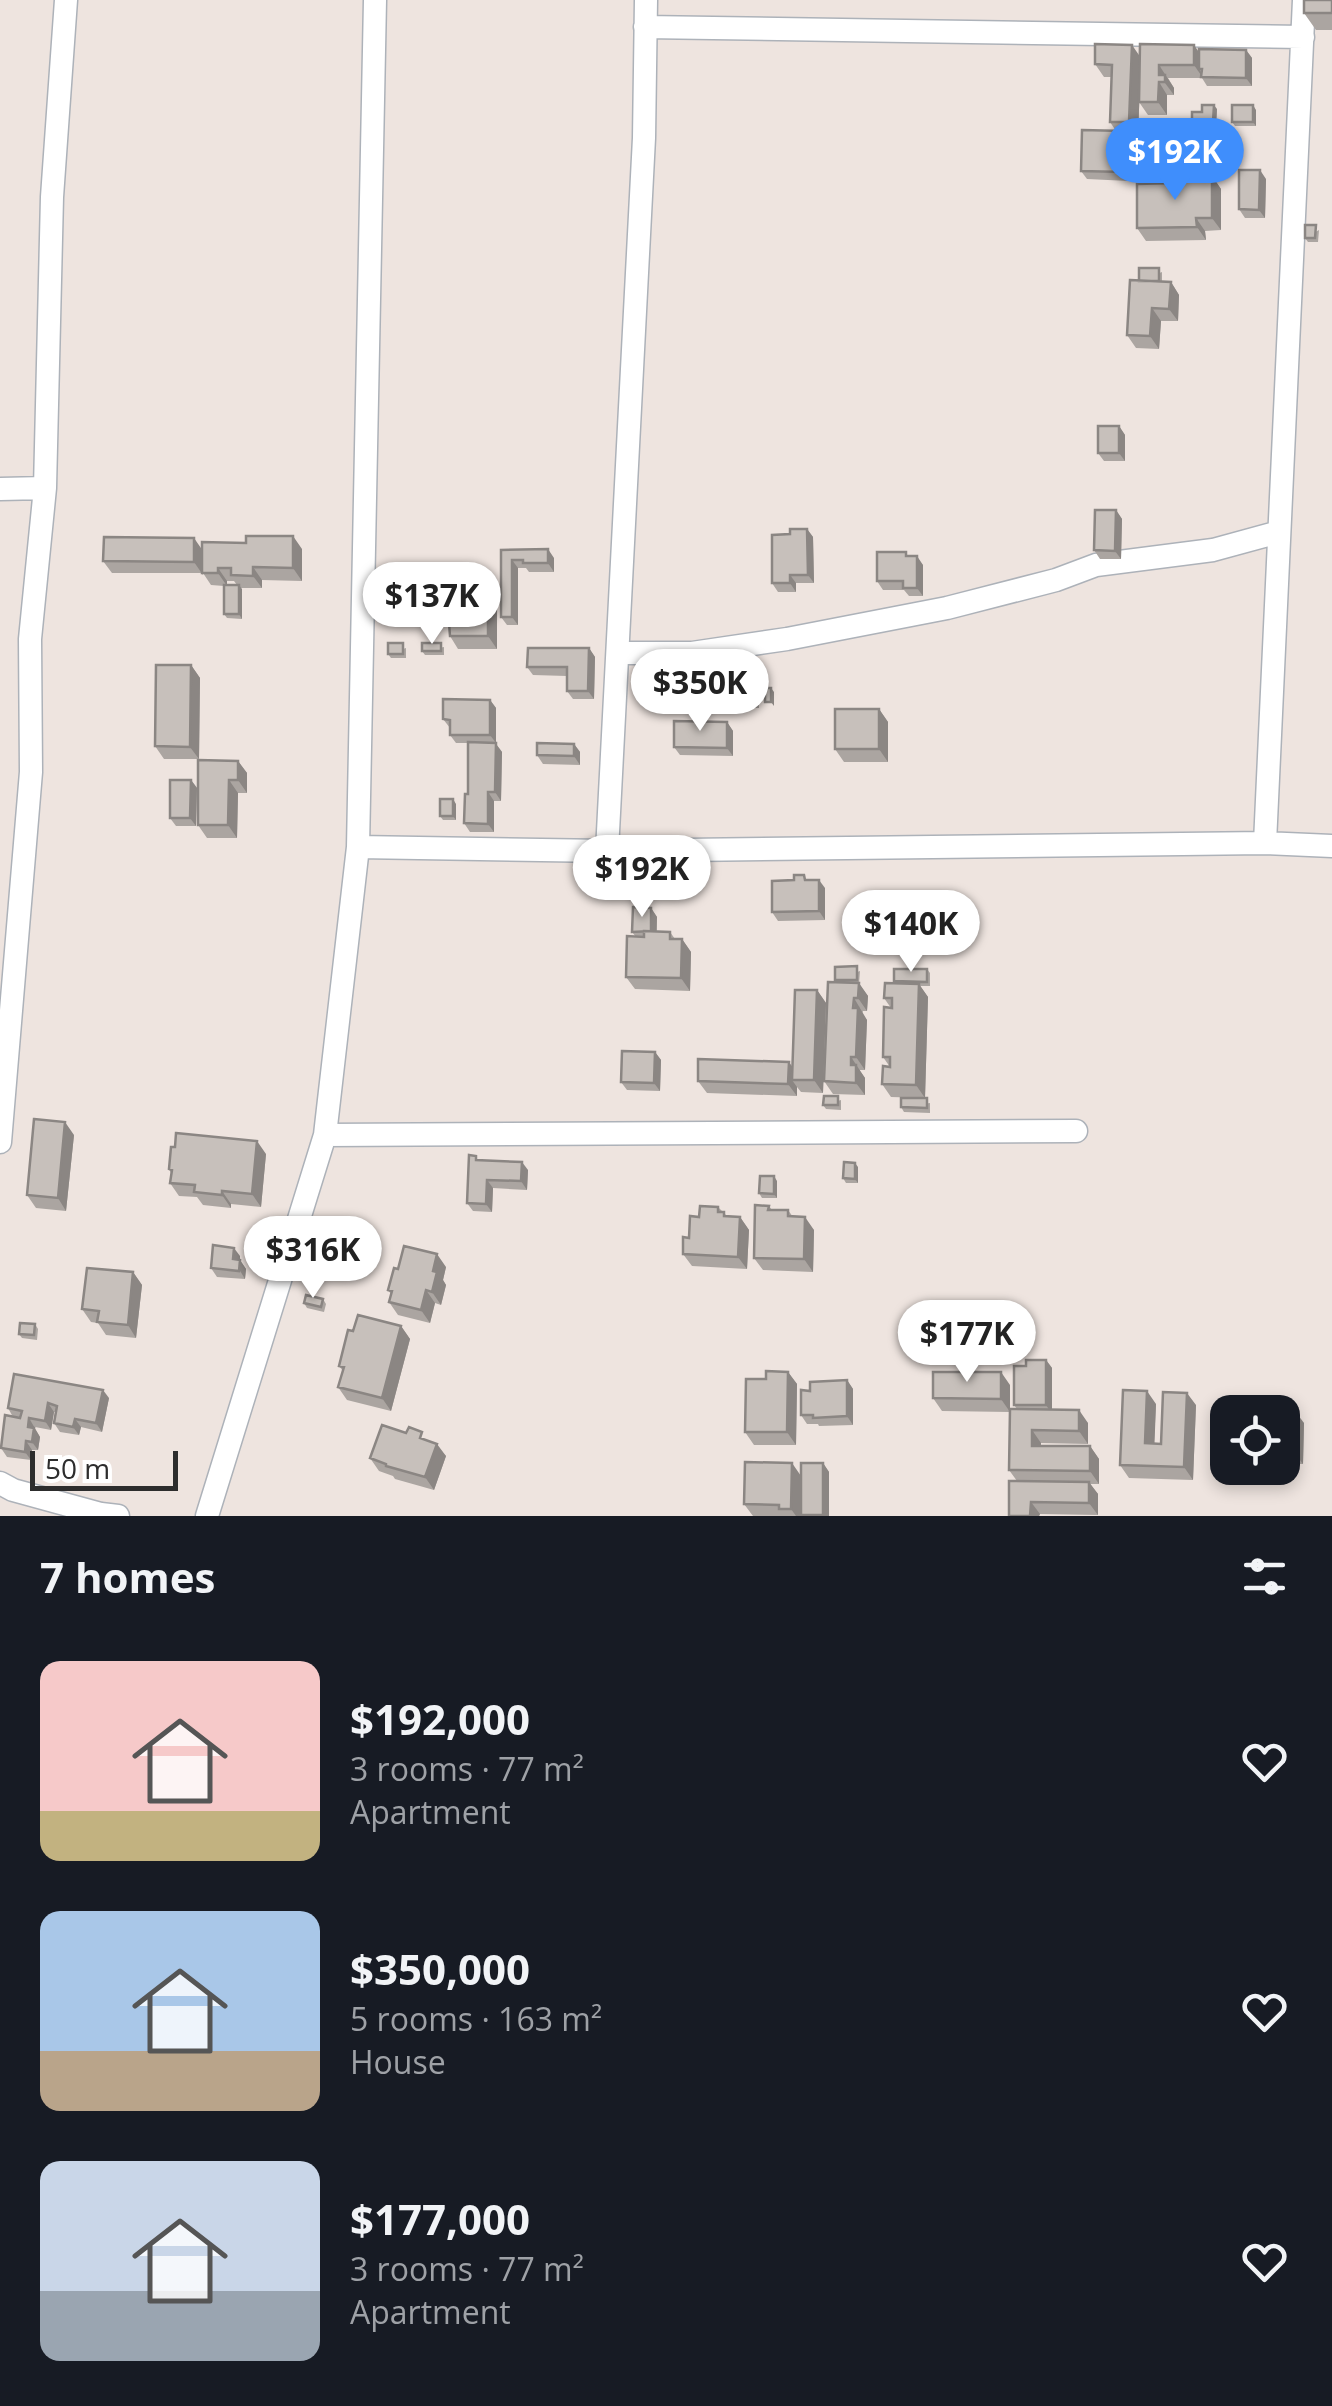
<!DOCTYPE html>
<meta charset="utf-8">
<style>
:root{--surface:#171b24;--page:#242831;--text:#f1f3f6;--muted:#9ea1a6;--accent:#3f8efc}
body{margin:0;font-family:"Open Sans",sans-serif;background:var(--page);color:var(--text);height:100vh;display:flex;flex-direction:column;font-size:38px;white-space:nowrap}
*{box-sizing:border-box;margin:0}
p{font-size:32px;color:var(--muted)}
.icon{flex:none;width:55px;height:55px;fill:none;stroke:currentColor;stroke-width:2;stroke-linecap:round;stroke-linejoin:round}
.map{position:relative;height:1516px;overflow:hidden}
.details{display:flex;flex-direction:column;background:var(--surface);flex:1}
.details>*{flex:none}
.controls{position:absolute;left:1210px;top:1395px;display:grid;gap:20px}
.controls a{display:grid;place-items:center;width:90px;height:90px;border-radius:20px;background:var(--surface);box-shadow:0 5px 15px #0003;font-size:50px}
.scale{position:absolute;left:30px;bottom:25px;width:148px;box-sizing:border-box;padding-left:10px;border:5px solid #2d2d2d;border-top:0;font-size:28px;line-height:35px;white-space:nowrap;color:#2d2d2d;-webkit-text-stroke:8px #fff;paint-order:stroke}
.price{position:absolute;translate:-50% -85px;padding:0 22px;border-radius:35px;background:#fff;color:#222;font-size:32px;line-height:65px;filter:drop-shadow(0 2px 5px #0008)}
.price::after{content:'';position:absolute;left:50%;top:60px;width:30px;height:22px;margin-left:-15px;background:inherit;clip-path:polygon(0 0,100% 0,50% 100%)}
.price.active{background:var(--accent);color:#fff}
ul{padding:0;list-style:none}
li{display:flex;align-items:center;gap:30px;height:250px;padding:0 40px}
li span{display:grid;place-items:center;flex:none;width:280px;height:200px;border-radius:20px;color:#555}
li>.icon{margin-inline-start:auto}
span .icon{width:120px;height:120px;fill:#fffc;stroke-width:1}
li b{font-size:42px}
h2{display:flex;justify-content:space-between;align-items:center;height:120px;padding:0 40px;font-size:42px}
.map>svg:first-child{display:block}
</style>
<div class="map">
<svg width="1332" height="1516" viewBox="0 0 1332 1516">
<rect width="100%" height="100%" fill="#eee4df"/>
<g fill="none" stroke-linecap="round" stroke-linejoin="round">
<defs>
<path id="minor" d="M645 27 1303 37
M0 489 45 488
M618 653H692L787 639 947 608 1056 580 1096 565 1213 550 1279 532
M1265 843 1332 846
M358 847 607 851 1265 843 1304 0
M607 851 644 138 646 0
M325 1135 1076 1131
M0 1142 31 772 30 639 45 488 52 197 66 0
M0 1483 13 1490 101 1514 118 1516
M207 1516 325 1135 358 847 375 0"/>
</defs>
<use href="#minor" stroke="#adb2b9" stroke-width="25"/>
<use href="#minor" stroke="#fff" stroke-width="22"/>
</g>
<path fill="#aba5a1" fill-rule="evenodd" d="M1332 0V30H1316L1304 13Z
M1246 50 1252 58V86H1207L1202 78H1168L1174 88V95H1167V115H1148L1139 102 1140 84 1138 135H1126L1130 140 1129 181 1087 179 1081 171 1116 131 1110 122 1111 77H1104L1095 64 1199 52Z
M1217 109 1216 126H1195L1192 122 1202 112Z
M1256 110V126H1235L1232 122Z
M1212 176 1221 189V230L1205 231 1206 240 1146 241 1137 228 1174 183Z
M1266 179 1265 218H1245L1239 209Z
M1319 230 1318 242H1308L1305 238Z
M1162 272V282H1171L1179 295 1178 321H1161L1159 349 1136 348 1127 335 1139 281Z
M1119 426 1125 435V461H1104L1098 453Z
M1116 510 1122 519 1121 559H1100L1094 550Z
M807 529 813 537 814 583H796V592H778L772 583 790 534Z
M302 549V581L262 580V588H241L242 619 227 618 224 614V586L211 585 203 573H112L103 561 202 550ZM227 581H234L237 585H227Z
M501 550 554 558V572H529L526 568H518V625H507L501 617Z
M909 556 923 565V596H909L904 590H883L877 581Z
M488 581 497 594V649H458L450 636 449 627H441L432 614 438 593Z
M444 647V655H425L422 651Z
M406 648V658H391L388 654Z
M589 648 595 657 594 699H573L567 691V676L533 675 527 667Z
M191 665 200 678 199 759H164L155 746Z
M756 693 759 697V708H747L744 703Z
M490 700 496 708V744L502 752 501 801H494V832H470L464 823 468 794V743H456L450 735V728L443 719Z
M879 709 888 722V762H844L835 749Z
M727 722 733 731V756L680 755 674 747Z
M574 744 580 752V765L543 764 537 755Z
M238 761 247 773V793H238L237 838H207L198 825Z
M191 780 197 788 196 826H176L170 818Z
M456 804V820H443L440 816Z
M825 888V920L778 921 772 912Z
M651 908 657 917V931L670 932 675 939H682L691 952 690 991 635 989 626 977 636 937 632 932Z
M927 969 930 973V986H920L928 997 925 1098 891 1097 882 1084 890 1067 883 1057 891 1008 884 998 895 984 894 981Z
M860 971 859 984 868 996 867 1011H863L862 1014 867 1020 865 1070H860V1071L865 1078V1095L833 1094 824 1081 837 982 835 980Z
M817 990 826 1003 823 1093 801 1092 797 1087V1096L707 1093 698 1081 792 1067Z
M655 1052 661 1060 660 1091 627 1090 621 1082Z
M841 1100V1110L826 1109 823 1105Z
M930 1103V1113L904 1112 901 1107Z
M74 1135 66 1211 36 1208 27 1195Z
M266 1154 261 1207 231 1204V1208L203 1205 197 1197 179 1196 170 1183 171 1173 169 1169Z
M478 1160 528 1170 527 1190 493 1188 492 1212 473 1211 467 1203Z
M858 1167V1183H846L843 1178Z
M777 1181V1198H762L759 1193Z
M769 1206 772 1210H788L793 1217 814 1230 813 1272 763 1270 754 1258Z
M718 1207 727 1216 740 1217 749 1230 747 1269 692 1266 683 1254 699 1217Z
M240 1256V1260L246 1269 245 1279 217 1277 211 1268Z
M343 1256 339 1274 315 1269 309 1260Z
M446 1267 443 1280 446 1285 441 1305 435 1303 430 1323 398 1315 389 1302 391 1294 388 1290 398 1269Z
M133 1272 142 1285 136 1338 106 1335 98 1323 91 1322 82 1309Z
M323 1299 326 1304 324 1312 307 1308 304 1303Z
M35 1324 38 1329 37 1340 22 1338 19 1334Z
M401 1326 410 1339 391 1411 347 1400 338 1387 343 1371 339 1366 353 1331Z
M1046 1360 1052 1368V1410L1088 1423V1444L1041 1443V1446H1090L1099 1459V1484H1090L1098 1494V1515L1040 1514 1039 1516H1009L1017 1481 1009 1470 1017 1409 1014 1405 1026 1366Z
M788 1372 797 1384 796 1445H754L745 1432 766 1379Z
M847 1380 853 1389V1425L819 1426 818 1424H807L801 1415 810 1391Z
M1010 1385V1412L942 1411 933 1398Z
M109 1398 102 1432 81 1427 79 1435 60 1432 54 1423 56 1412H54L51 1430 35 1427V1429L40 1437 38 1450H32L31 1460 7 1457 1 1448 13 1417 8 1408Z
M1156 1404 1154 1443 1161 1444 1196 1405 1193 1480 1129 1478 1120 1465Z
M1282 1414 1304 1423 1303 1464H1282Z
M428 1441 446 1456 434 1490 395 1479 393 1476 379 1471 370 1458Z
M823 1463 829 1472V1516H839H753L744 1504 801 1476 800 1515Z"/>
<path fill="#8b8683" d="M1132 45 1141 58 1138 135 1129 122Z
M1194 45 1203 58 1202 69H1199L1203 75V78L1194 65Z
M1246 50 1252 58V86L1246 78Z
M1159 65 1174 88V95L1159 75Z
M1159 82 1167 95V115L1158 102Z
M1214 105 1217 109 1216 126 1213 122Z
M1253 105 1256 110V126L1253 122Z
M1124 131 1130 140 1129 181 1123 172Z
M1260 170 1266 179 1265 218 1259 210Z
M1212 176 1221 189V230L1212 218Z
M1196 218 1205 231 1206 240 1197 227Z
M1171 282 1179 295 1178 321 1169 309Z
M1152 308 1161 321 1159 349 1150 336Z
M1119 426 1125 435V461L1119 453Z
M1116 510 1122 519 1121 559 1115 551Z
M807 529 813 537 814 583 808 575Z
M293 536 302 549V581L293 568Z
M194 538 203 551V575L194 562Z
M548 549 554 558V572L548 563Z
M917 556 923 565V596L917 588Z
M512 560 518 568V625L512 617Z
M253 567 262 580V588L253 576Z
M218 568 227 581V586L218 573Z
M790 575 796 583V592L790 583Z
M488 581 497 594V649L488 636Z
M239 585 242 589V619L239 614Z
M589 648 595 657 594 699 588 691Z
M191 665 200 678 199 759 190 747Z
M771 688 774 692V706L771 702Z
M490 700 496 708V744L502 752 501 801 495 792 496 743 490 735Z
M879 709 888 722V762L879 749Z
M727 722 733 731V756L727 748Z
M574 744 580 752V765L574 756Z
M238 761 247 773V793L238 780Z
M191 780 197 788 196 826 190 818Z
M229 780 238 793 237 838 228 825Z
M488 792 494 801V832L488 824Z
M453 799 456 804V820L453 816Z
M819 880 825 888V920L819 911Z
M651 908 657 917 656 940 650 932Z
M682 939 691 952 690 991 681 978Z
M859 983 868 996 867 1011 858 998Z
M919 984 928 997 925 1098 916 1085Z
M817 990 826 1003 823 1093 814 1080Z
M854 998 867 1020 865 1070 856 1057Z
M655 1052 661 1060 660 1091 654 1083Z
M851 1057 865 1078V1095L856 1083 851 1065Z
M789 1062 798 1075 792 1080 797 1087V1096L788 1084Z
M65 1122 74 1135 66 1211 58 1198Z
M257 1141 266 1154 261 1207 252 1194Z
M522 1162 528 1170 527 1190 521 1181Z
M855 1163 858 1167V1183L855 1179Z
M774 1176 777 1181V1198L774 1194Z
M487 1180 493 1188 492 1212 486 1204Z
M222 1191 231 1204V1208L222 1195Z
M740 1217 749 1230 747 1269 738 1257Z
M805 1217 814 1230 813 1272 804 1259Z
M337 1247 343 1256 339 1274 333 1266Z
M234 1248 240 1256V1265V1260L246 1269 245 1279 233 1259Z
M437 1254 446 1267 443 1280 446 1285 441 1305 432 1292 433 1271Z
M133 1272 142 1285 136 1338 128 1325Z
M426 1290 435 1303 430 1323 421 1310Z
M401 1326 410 1339 391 1411 382 1398Z
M1046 1360 1052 1368V1414L1046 1405Z
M788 1372 797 1384 796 1445 787 1432Z
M1001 1372 1010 1385V1412L1001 1399Z
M847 1380 853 1389V1425L847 1416Z
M103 1390 109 1398 102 1432 96 1423Z
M1147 1391 1156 1404 1154 1456 1145 1443Z
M1187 1393 1196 1405 1193 1480 1184 1467Z
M48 1403 54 1412 51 1430 45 1421Z
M1079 1410 1088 1423V1444L1079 1431Z
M1298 1415 1304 1423 1303 1464 1297 1456Z
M29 1418 40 1437 38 1450 32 1442 28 1427Z
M75 1419 81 1427 79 1435 73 1427Z
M1032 1430 1041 1443 1040 1459 1032 1446Z
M26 1441 32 1450 31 1460 25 1452Z
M437 1444 446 1456 434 1490 425 1477Z
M1090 1446 1099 1459V1484L1090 1471Z
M792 1463 801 1476 800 1516H796L791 1509Z
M823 1463 829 1472V1516H823Z
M1089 1482 1098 1494V1515L1089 1503Z
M1031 1502 1040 1514 1039 1516H1030Z"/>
<path fill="#c7c0bb" stroke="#8b8683" stroke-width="2.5" d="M1304 0H1332V13H1304Z
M1095 44 1132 45 1129 122H1110L1112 65 1095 64Z
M1140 44 1194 45V65H1159V75H1165V82H1159L1158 102H1139Z
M1199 49 1246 50V78L1201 77 1202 69H1199Z
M1202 105H1214L1213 122H1192V112H1202Z
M1232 105H1253V122H1232Z
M1082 130 1124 131 1123 172 1081 171Z
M1239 170H1260L1259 210 1239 209Z
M1212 176V218H1196L1197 227 1137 228V184L1174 183V177Z
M1305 225H1316L1315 238H1305Z
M1139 268H1159V281H1139Z
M1130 280 1171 282 1169 309 1152 308 1150 336 1127 335Z
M1098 426H1119V453H1098Z
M1095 510H1116L1115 551 1094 550Z
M790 529H807L808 575H790V583H772V535L790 534Z
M246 536H293V568L253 567V576L231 575V568H218V573H202V542L246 543Z
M104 537 194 538V562L103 561Z
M548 549V563H523V560H512V617H501V550Z
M877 552H906V556H917V588H903V581H877Z
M460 579 488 581V636H450L449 623H453V614H432L431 593H438V580Z
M224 585H239V614H224Z
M388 643H403V654H388Z
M422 643H441V651H422Z
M528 648H589L588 691H567V667H527Z
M156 665H191L190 747 155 746Z
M765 688H771V702H765Z
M744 693H756V703H744Z
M443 699 490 700V735H450V720L443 719Z
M835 709H879V749H835Z
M674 721 727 722V748L674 747Z
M468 742 496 743 495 792H488V824L464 823 465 794H468Z
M537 743 574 744V756L537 755Z
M198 760 238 761V780H229L228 825H198Z
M170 780H191L190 818H170Z
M440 799H453V816H440Z
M794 875H804L805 880H819V911L772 912V881L794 880Z
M633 907 651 908V931L632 932Z
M644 931 670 932V939H682L681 978 626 977 627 936 644 937Z
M857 966V980H835V967Z
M894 969H927V982L894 981Z
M828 982 859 983 858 998H854L853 1008H858L856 1057H851V1065H856V1083L824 1081Z
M885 983 919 984 916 1085 882 1084 883 1066 890 1067V1057H883L884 1007 892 1008V998H884Z
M795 990H817L814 1080H792Z
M622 1051 655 1052 654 1083 621 1082Z
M698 1059 789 1062 788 1084 698 1081Z
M824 1096H838V1105H823Z
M901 1098H927V1108L901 1107Z
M34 1119 65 1122 58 1198 27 1195Z
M176 1133 257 1141 252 1194 222 1191V1195L194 1192 195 1185 170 1183 172 1170 169 1169 171 1147H175Z
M469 1155 476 1156V1160L522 1162 521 1181 487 1180 486 1204 467 1203Z
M844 1162 855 1163V1179L843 1178Z
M760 1176H774V1194L759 1193Z
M755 1205 769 1206 768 1210H788V1216L805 1217 804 1259 754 1258Z
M700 1206 718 1207V1212H724V1216L740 1217 738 1257 683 1254V1237L689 1238 690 1216 699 1217Z
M313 1242 337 1247 333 1266 309 1260Z
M213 1245 234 1248 233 1259 240 1260 239 1271 211 1268Z
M404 1246 437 1254 433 1271 437 1272 432 1292 426 1290 421 1310 389 1302 392 1291 388 1290 394 1268 398 1269Z
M87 1268 133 1272 128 1325 97 1322 99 1311 82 1309Z
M306 1295 323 1299 321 1307 304 1303Z
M358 1315 401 1326 382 1398 338 1387 344 1367 339 1366 348 1330 353 1331Z
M20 1323 35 1324 34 1335 19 1334Z
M1026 1360H1046V1405H1014V1366H1026Z
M766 1371 788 1372 787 1432H745L746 1379H766Z
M933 1372H1001V1399L933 1398Z
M14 1374 103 1390 96 1423 75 1419 73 1427 54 1423 57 1406 48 1403 45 1421 29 1418 28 1427 34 1428 32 1442 26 1441 25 1452 1 1448 5 1415 20 1418 22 1411 8 1408Z
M847 1380V1416L813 1418V1415H801V1390L810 1391V1382Z
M1123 1390 1147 1391 1145 1443 1161 1444 1163 1392 1187 1393 1184 1467 1120 1465Z
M1010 1409 1079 1410V1431L1032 1430V1446H1090V1471L1009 1470Z
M1282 1414 1298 1415 1297 1456 1282 1455Z
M382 1425 406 1433 409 1427 422 1432 420 1438 437 1444 425 1477 386 1466V1464L370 1458Z
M745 1462 792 1463 791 1509H779V1505L744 1504Z
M801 1463H823V1515H801Z
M1009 1481 1089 1482V1503L1031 1502 1030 1516H1009Z"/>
</svg>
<div class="controls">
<a><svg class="icon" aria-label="locate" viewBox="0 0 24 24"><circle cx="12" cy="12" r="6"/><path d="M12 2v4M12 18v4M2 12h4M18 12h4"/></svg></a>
</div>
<div class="scale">50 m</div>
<b class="price active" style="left:1175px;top:203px">$192K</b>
<b class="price" style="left:432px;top:647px">$137K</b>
<b class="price" style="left:700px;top:734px">$350K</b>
<b class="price" style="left:642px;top:920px">$192K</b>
<b class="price" style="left:911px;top:975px">$140K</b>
<b class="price" style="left:313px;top:1301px">$316K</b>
<b class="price" style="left:967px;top:1385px">$177K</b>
</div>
<section class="details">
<h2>7 homes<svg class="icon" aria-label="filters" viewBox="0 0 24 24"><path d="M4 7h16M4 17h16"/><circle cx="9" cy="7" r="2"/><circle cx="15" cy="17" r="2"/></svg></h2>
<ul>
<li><span style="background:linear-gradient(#f6c9c9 75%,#c2b280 0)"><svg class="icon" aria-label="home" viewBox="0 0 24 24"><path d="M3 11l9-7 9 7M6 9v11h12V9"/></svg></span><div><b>$192,000</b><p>3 rooms · 77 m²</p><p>Apartment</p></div><svg class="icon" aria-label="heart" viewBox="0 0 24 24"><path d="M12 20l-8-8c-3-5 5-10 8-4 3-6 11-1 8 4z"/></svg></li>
<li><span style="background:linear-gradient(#a9c7e8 70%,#b9a48a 0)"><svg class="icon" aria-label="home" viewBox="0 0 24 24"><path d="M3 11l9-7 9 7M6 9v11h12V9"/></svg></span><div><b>$350,000</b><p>5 rooms · 163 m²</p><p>House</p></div><svg class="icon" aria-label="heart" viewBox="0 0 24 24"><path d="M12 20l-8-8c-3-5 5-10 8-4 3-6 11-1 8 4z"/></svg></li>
<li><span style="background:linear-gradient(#c9d6e8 65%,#9aa5b1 0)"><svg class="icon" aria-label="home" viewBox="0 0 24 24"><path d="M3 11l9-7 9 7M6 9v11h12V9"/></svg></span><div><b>$177,000</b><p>3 rooms · 77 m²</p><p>Apartment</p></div><svg class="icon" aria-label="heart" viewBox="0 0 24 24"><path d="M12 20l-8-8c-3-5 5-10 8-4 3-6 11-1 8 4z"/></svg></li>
</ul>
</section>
